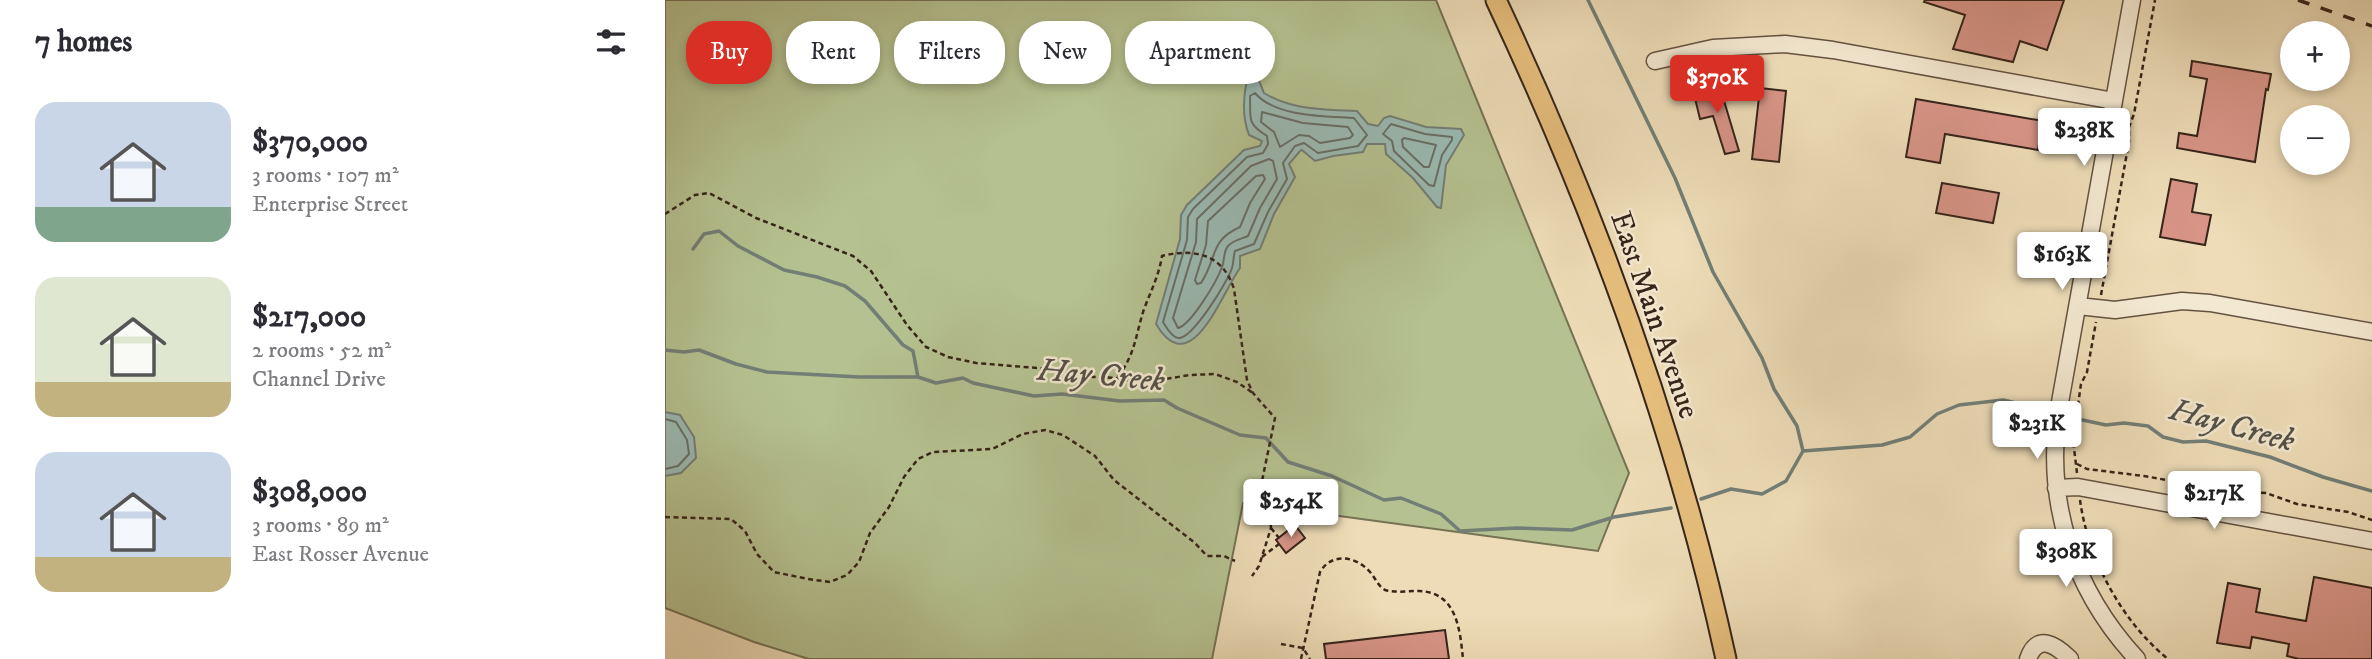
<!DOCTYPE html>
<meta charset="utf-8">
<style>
:root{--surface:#fff;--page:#f7f7f7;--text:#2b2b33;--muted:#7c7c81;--accent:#d93025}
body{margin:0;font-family:"IM FELL DW Pica",serif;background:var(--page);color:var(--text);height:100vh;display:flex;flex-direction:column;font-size:26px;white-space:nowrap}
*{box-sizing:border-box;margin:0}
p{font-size:23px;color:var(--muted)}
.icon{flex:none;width:38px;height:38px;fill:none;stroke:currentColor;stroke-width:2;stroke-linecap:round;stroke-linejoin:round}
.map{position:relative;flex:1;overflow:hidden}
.details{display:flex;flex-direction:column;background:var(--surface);width:665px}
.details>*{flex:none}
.top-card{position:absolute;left:21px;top:21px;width:665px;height:63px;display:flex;gap:14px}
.buttons{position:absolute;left:1615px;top:21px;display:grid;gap:14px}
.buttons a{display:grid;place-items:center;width:70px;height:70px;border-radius:50%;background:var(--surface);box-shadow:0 4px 10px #0003;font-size:35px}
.price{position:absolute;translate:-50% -60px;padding:0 16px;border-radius:7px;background:#fff;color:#222;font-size:23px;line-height:46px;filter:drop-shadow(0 2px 4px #0008)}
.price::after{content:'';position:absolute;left:50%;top:42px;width:21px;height:16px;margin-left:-10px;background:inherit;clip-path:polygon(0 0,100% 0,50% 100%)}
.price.selected{background:var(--accent);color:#fff}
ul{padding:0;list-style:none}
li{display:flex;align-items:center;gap:21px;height:175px;padding:0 35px}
li span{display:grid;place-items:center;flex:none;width:196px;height:140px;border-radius:21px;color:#555}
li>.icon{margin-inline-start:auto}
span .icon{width:84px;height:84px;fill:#fffc;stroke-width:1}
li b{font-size:30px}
h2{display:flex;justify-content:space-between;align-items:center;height:84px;padding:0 35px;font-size:30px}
.tag{padding:0 24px;border-radius:28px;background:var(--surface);box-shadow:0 4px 10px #0003;font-size:24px;line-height:63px}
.tag.selected{background:var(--accent);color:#fff}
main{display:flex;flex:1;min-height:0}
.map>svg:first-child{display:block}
</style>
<main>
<section class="details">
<h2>7 homes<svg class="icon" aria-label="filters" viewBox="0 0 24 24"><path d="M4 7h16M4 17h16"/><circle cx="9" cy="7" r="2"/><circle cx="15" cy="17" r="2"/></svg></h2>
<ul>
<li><span style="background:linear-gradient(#c9d6e8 75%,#7fa58c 0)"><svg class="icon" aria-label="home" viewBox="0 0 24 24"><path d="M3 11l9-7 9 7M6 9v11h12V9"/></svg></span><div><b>$370,000</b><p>3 rooms · 107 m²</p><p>Enterprise Street</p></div></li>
<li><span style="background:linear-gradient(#dfe7d0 75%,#c2b280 0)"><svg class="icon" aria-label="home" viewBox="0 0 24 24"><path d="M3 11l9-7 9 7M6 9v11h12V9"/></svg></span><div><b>$217,000</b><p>2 rooms · 52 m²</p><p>Channel Drive</p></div></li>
<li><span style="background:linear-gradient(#c9d6e8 75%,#c2b280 0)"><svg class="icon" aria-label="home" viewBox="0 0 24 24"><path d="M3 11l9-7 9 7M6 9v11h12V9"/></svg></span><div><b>$308,000</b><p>3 rooms · 89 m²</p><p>East Rosser Avenue</p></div></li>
</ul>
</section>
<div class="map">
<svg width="1707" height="659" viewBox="0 0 1707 659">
<rect width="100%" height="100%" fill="#eddcb7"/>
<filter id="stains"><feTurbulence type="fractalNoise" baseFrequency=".00286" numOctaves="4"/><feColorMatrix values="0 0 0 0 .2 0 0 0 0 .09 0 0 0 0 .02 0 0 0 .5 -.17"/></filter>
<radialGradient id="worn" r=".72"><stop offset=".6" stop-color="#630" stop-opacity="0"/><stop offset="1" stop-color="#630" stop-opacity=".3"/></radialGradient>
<path fill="#b5c190" stroke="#767255" stroke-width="2" d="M0 0H771L964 473 933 551 578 503 547 659H144L89 642 0 608Z"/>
<path fill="#9abab3" stroke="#727e76" stroke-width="2" d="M588 72 591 73 599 93C626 110 662 110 692 111L703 124 713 126 719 118 725 116 761 127 796 129 799 135 781 165 776 208 772 207 748 178 721 154 720 144H702L698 152 668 156 650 161 637 150 635 151 624 164 630 177 609 214 595 249 575 256V268C556 294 526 383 491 324L515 239 516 215 522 205 579 150 595 146 597 141 584 135C576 114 578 94 584 73Z
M0 412 15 415 29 437 31 458 16 473 0 476Z"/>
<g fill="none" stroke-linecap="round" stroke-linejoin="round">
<path stroke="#686f66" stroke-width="2" d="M590 93C610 117 660 116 689 118L702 135 693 146 653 153 639 143 630 146 618 163 622 179 603 212 589 244 570 251C568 257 569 262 567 268 563 281 527 340 513 338 506 337 501 327 498 322L522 240 523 217 528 209 582 157 598 153 603 144 602 136C581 123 586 119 585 96Z
M597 112 638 123 683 127 688 135 685 138 655 143 644 136 634 135 615 147 609 132 596 122Z
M726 124 760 134 787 137V140L777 155 769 186 764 185 729 151 727 141 718 134Z
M739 138 771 145 764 167H759L738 147 737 140Z
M604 159 608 161 612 179 595 208 583 236C576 239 569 240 563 246 558 252 560 260 557 267 552 281 526 325 513 328L508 318 531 242 532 219 586 166Z
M598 175 600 179 585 203 575 227C544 241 553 257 536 283L532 284 530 280 541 245 543 221 591 176Z
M0 419 11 422 22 440 24 454 13 466 0 469"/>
<path stroke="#727e76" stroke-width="3.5" d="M923 0 1010 178 1048 272 1097 358 1109 389 1132 426 1138 451
M28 249 39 234 54 231 73 246 119 270 152 277 180 286 200 301 238 345 248 351 253 377
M0 350 19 352 34 350 71 364 102 372 194 377H253L271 383 298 378 308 383 369 396 397 394 455 401 499 400 512 408 575 435 601 438 623 462 667 476 719 500 736 498 776 514 795 531 852 528 907 530 949 517 1006 508
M1413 419 1441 425 1459 423 1483 426 1498 437 1518 442 1541 441 1605 457 1658 477 1707 491
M1036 499 1066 489 1097 494 1121 481 1138 451 1217 445 1245 437 1272 414 1294 405 1338 400 1355 404 1368 411"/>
</g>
<path fill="#d79487" stroke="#36241a" stroke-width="2" d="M1260 0H1399L1382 50 1355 41 1348 62 1288 49 1300 15 1259 2Z
M1527 61 1606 74 1603 90 1601 89 1590 162 1512 148 1514 133 1532 136 1542 79 1525 76Z
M1054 84 1074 151 1060 154 1048 116 1035 119 1028 90Z
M1095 88 1121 91 1114 162 1087 159Z
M1251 99 1378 121 1373 150 1280 134 1275 163 1241 157Z
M1506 179 1532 184 1527 212 1546 215 1540 245 1495 237Z
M1277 183 1334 193 1328 223 1271 213Z
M630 525 640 538 621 553 611 540Z
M1649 577 1707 588V659H1634L1622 656 1624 644 1587 637 1585 648 1552 643 1563 583 1595 589 1591 612 1641 621Z
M780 630 784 659H661L659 644Z"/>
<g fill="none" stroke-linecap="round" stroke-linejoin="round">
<defs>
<path id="minor" d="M1467 0 1394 408C1379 502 1408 590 1472 659
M990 61 1048 48 1120 44 1168 50 1449 101
M1413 306 1450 310 1517 301 1545 303 1707 332
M1391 488 1413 487 1707 541
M1363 659C1372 633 1390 644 1405 659"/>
<path id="major" d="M831 0C929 208 1012 434 1061 659"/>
</defs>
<use href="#minor" stroke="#645241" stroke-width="19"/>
<use href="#major" stroke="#36241a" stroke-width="23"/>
<path stroke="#36241a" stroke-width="2.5" stroke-dasharray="5 3.5" stroke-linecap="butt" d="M0 214 30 195 44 193 91 218 188 256 206 271 242 325 261 347 283 357 311 363 384 369 412 376 453 378 464 381 494 380 525 375 550 374 572 382 588 393
M1436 295 1464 142V127L1469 114 1490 0
M453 377C471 352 470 337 479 309 486 291 494 275 497 256 529 248 558 254 569 289L582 380 588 393 610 418 597 481 604 502 606 528 594 566 587 576
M1412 464 1422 469 1479 476 1558 490 1601 493 1632 504 1683 512 1707 520
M1412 473 1408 440 1416 384 1422 372 1431 322
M1415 500C1423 559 1457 622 1503 659
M0 517 66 519 80 531 92 554 109 572 143 579 165 582 182 575 194 562 205 533 224 507 239 477 253 459 268 452 327 449 358 434 380 430 398 435 430 456 449 480 530 543 542 556H559L570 561
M606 528 614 538
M597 557 614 544
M616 644 638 648 645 659
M636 659 655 572C667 552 691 556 705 572 711 579 713 586 720 590 731 593 743 591 754 591 792 592 795 630 798 659"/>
<use href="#minor" stroke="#f3e8d0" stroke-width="16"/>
<use href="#major" stroke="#e6be7c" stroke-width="19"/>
<path stroke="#36241a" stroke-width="3.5" stroke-dasharray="12 12" stroke-linecap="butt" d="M1633 0 1707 26"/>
</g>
<g text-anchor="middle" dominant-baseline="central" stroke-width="5" stroke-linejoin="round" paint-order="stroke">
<g font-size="30" fill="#36241a" stroke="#f3e8d0">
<text transform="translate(989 315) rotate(71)">East Main Avenue</text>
</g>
<g font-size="32" font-style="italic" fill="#545148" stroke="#f3e8d0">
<text transform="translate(436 376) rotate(5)">Hay Creek</text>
<text transform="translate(1567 426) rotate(15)">Hay Creek</text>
</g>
</g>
<rect width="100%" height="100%" filter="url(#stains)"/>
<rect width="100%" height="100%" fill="url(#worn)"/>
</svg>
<div class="buttons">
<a>+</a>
<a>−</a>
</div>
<b class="price selected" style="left:1052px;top:115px">$370K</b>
<b class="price" style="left:1419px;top:168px">$238K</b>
<b class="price" style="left:1397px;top:292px">$163K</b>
<b class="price" style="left:1372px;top:461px">$231K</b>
<b class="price" style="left:1549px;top:531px">$217K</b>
<b class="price" style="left:626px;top:539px">$254K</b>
<b class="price" style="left:1401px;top:589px">$308K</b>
<div class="top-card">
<a class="tag selected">Buy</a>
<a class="tag">Rent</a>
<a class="tag">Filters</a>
<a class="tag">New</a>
<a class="tag">Apartment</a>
</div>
</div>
</main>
